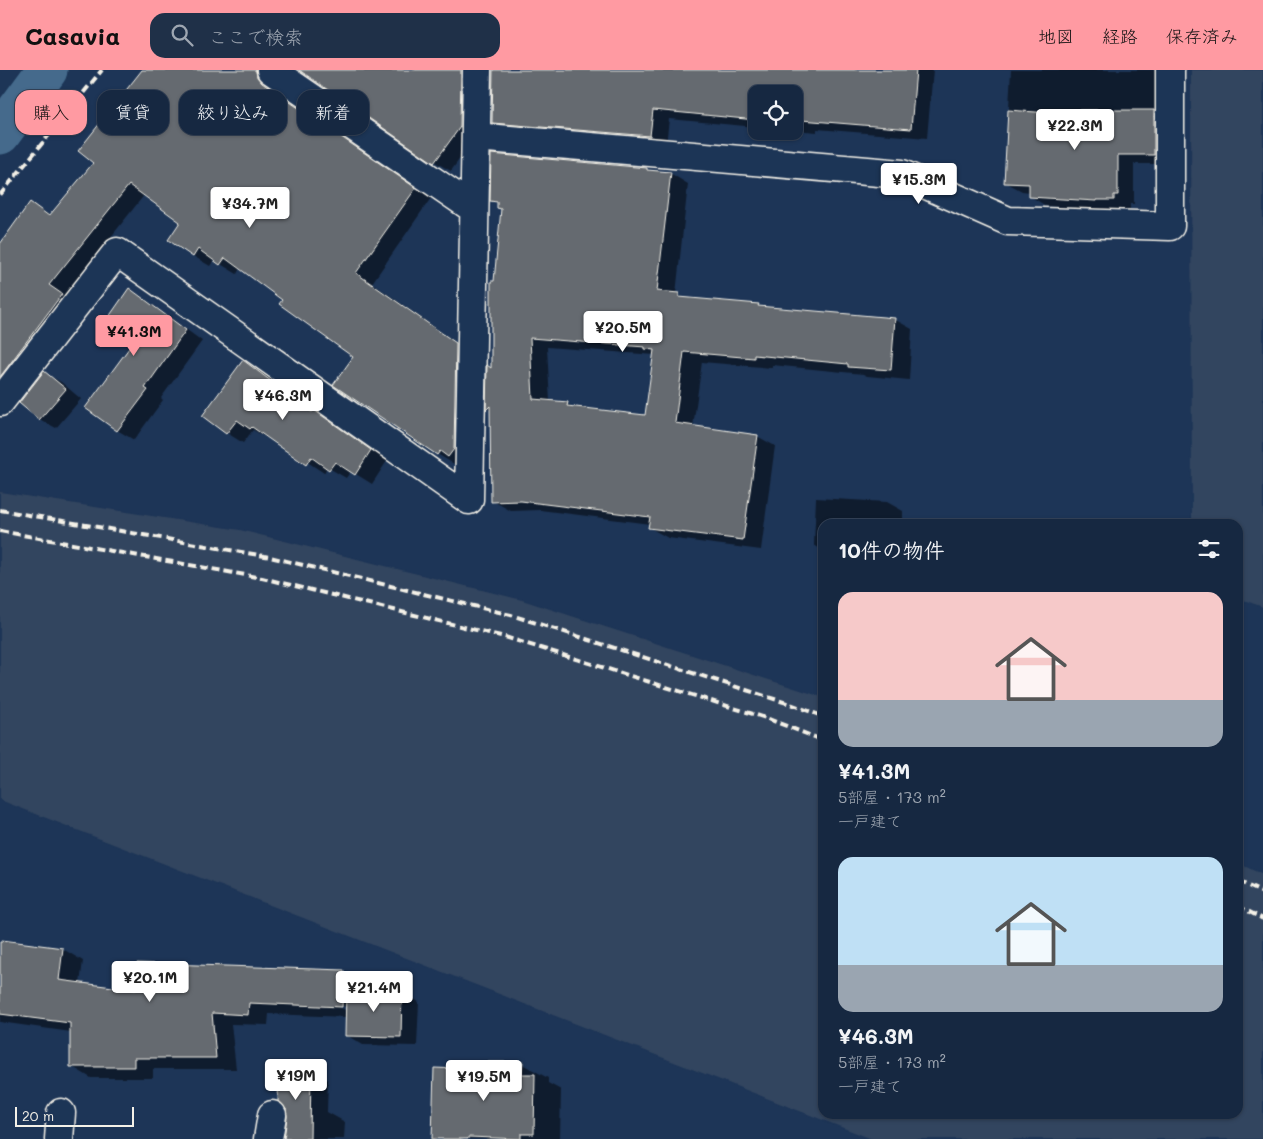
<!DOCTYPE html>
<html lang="ja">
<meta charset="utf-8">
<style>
:root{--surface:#162841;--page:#1f3048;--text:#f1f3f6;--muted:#9ea6b1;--line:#35445a;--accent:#ff9aa2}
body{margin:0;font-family:Mali,"Klee One",sans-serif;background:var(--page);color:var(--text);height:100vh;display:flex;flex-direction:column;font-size:19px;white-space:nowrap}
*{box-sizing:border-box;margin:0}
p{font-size:16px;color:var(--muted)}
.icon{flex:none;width:28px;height:28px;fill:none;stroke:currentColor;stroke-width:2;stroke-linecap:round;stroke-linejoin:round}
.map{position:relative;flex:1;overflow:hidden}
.details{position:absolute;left:818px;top:449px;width:425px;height:600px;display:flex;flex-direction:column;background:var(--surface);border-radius:15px;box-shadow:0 1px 4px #0004,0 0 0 1px var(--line)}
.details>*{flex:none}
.hud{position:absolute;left:15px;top:20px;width:475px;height:45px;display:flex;gap:10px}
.controls{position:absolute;left:748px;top:15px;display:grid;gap:10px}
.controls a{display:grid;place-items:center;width:55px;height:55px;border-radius:10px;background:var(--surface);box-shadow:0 1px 4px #0004,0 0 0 1px var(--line);font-size:25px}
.scale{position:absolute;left:15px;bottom:12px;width:119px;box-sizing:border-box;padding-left:5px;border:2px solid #f4f1e8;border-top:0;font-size:14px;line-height:18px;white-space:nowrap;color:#f4f1e8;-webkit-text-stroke:4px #1d3557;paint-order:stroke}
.price{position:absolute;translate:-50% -42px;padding:0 11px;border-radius:5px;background:#fff;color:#222;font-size:16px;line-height:32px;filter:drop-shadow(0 1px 2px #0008)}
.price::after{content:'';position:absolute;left:50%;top:30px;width:15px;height:11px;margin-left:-8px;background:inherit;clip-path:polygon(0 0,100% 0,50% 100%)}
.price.on{background:var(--accent);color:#111}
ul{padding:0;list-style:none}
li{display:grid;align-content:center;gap:10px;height:265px;padding:0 20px}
li span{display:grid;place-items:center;height:155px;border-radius:15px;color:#555}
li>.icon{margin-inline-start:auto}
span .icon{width:90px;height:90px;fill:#fffc;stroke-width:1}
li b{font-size:21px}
h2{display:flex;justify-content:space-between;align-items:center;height:60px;padding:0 20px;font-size:21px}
.tag{padding:0 18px;border-radius:15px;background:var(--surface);box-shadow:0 1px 4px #0004,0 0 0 1px var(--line);font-size:18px;line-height:45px}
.tag.on{background:var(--accent);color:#111}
header{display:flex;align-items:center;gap:30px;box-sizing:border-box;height:70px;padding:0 25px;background:var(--accent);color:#111}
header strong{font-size:24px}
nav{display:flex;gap:28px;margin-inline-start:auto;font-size:18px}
.search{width:350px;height:45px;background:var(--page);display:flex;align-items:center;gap:12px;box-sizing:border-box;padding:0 18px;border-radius:15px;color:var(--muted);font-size:19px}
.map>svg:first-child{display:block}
</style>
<header>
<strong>Casavia</strong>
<div class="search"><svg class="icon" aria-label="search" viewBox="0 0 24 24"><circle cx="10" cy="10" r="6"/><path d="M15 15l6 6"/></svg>ここで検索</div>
<nav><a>地図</a><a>経路</a><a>保存済み</a></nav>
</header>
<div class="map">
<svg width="1263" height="1069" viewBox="0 0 1263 1069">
<rect width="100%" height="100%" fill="#1d3557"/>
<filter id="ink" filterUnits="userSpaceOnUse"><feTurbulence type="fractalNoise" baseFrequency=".02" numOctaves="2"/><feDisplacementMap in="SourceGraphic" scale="10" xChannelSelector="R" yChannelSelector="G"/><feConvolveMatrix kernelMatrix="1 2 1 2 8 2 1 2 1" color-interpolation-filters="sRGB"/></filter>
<g filter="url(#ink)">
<path fill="#33455e" d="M1191 0H1263V537L1238 528V454H1192Z
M0 422 240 460 522 530 822 627V1044H1238V793L1263 805V1069H872L0 730Z"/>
<path fill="#0007" fill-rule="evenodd" d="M144 0H253L273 15 279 24 431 128 372 213 472 284 456 390 454 394 437 384 355 287 284 229 240 198 237 204 214 190 210 196 193 186 182 151 145 124 65 225 78 234 28 300 0 283V176L30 134 51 146 95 93Z
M322 0H481L476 66 451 101 435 92Z
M516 0H933L927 68 817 59V62L794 60V24H756V57L669 49 666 75 509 61 493 52Z
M1011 0H1171L1170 94H1134V134H1130V139H1112V140L1046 136 1030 126V122L1022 121 1005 112Z
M647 99 652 101 670 103 688 114 676 224 687 229 758 235 763 238 894 249 912 259 909 310 867 306 863 304 772 295V298L702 292 693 357 757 366 775 376 761 480 668 468 650 458V454L540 440 511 441 493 431 491 341 488 339V297L493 300 495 212 502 140 498 138V134L492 130ZM547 277 655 285 646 347 575 338 567 334 550 332Z
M130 220 146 230 202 271 161 328 163 330 134 370 117 360 134 274Z
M243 291 260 301 314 342 331 351 387 391 372 414 351 401 346 408 327 397 324 403 268 366 267 368 253 360 243 373 227 363 204 345Z
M44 303 61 312 81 329 56 358 39 349Z
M816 428 887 432 903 441V454H822V480L814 475Z
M0 873 63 879 83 891 80 914 137 922 344 902 364 913 363 921 402 922 419 932 417 976 363 975 346 965V947L269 944 268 955 231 954 236 999H153V1008H91L71 996V962L0 952ZM337 933 347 938V941L336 935Z
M522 994 548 1008V1013L561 1020 560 1069H433L488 1001Z
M280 1000H311L328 1010 327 1042 345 1052 344 1069H285L289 1047Z"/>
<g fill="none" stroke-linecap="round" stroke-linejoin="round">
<path stroke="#446b8c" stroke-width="41" d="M0 64 47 0"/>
</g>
<path fill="#656b70" stroke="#f4f1e8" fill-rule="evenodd" d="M142 0H256L257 7 262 13 416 118 356 203 456 273 454 379 448 387 440 381 437 385 333 315 353 287 279 234 282 230 225 188 220 195 198 179 193 187 168 170 180 152 129 115 49 215 62 224 0 307V174L30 132 49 146 93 93 78 81Z
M299 0H461L460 57 434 93Z
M493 0H916L911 59 801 50V54L794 53V24H756V50L653 40 650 66 492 53Z
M1008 40 1077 45V40H1154V85H1118V125H1114V130H1096V131L1029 127V114L1004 113Z
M491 84 647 98V100L671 102 657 221 679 223V227L759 234 758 236 895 248 891 300 848 297V294L754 285V288L684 282 675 353 758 365 743 470 648 458 650 447 521 431 491 432 490 336 486 340 487 295 491 298V211H494L501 139 497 138V132L490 131ZM530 268 645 277V279L654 280 645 345 567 336 568 332 533 329Z
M129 218 186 260 145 318 148 320 117 361 85 338 132 274 104 254Z
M243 290 312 342 314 340 371 380 355 405 335 392 329 400 311 387 306 395 252 357 250 359 237 350 226 364 202 346Z
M44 301 66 319 39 350 19 333Z
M2 870 63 878 59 910 136 920 137 893 344 900 342 937 249 933 248 945 212 943 216 988H134V997H70V953L0 944V872H2Z
M346 920 402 921 401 967 345 966Z
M486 992H523L522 1004H535L534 1064H521V1069L468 1067V1069H432L434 998 486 1000Z
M279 998 311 999 310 1069H284L287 1047 286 1039 278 1031Z"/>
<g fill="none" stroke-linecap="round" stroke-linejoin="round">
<defs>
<path id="street" d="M271 0 474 139
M476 67 902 104 1008 151 1170 156V0
M0 332 117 182 469 430 477 0
M59 1069 61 1043
M268 1069 272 1045"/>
</defs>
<use href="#street" stroke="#f4f1e8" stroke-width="31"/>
<use href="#street" stroke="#1d3557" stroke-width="28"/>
<path stroke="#f4f1e8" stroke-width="4" stroke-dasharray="8 4" stroke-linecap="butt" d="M0 125 102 0
M0 440 270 487 511 545 790 634 822 646
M0 461 262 508 505 567 766 648 822 670
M1238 811 1263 823
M1238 836 1263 849"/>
</g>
</g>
</svg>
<div class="controls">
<a><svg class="icon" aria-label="locate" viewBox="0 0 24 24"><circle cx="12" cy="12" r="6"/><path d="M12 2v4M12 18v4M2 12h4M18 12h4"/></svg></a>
</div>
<div class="scale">20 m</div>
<b class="price" style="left:1075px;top:81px">¥22.3M</b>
<b class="price" style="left:919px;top:135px">¥15.3M</b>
<b class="price" style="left:250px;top:159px">¥34.7M</b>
<b class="price" style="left:623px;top:283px">¥20.5M</b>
<b class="price on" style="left:134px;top:287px">¥41.3M</b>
<b class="price" style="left:283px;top:351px">¥46.3M</b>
<b class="price" style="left:150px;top:933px">¥20.1M</b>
<b class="price" style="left:374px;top:943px">¥21.4M</b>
<b class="price" style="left:296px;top:1031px">¥19M</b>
<b class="price" style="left:484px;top:1032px">¥19.5M</b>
<div class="hud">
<a class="tag on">購入</a>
<a class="tag">賃貸</a>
<a class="tag">絞り込み</a>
<a class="tag">新着</a>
</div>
<section class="details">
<h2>10件の物件<svg class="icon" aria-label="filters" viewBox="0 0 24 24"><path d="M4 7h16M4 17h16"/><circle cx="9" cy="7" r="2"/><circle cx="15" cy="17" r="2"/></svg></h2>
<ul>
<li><span style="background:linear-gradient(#f6c9c9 70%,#9aa5b1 0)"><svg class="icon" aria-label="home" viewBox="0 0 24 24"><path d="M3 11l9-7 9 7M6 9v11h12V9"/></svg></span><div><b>¥41.3M</b><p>5部屋 · 173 m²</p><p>一戸建て</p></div></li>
<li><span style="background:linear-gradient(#bfe0f5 70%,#9aa5b1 0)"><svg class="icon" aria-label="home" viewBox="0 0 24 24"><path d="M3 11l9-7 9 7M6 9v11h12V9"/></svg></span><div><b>¥46.3M</b><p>5部屋 · 173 m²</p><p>一戸建て</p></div></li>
</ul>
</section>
</div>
